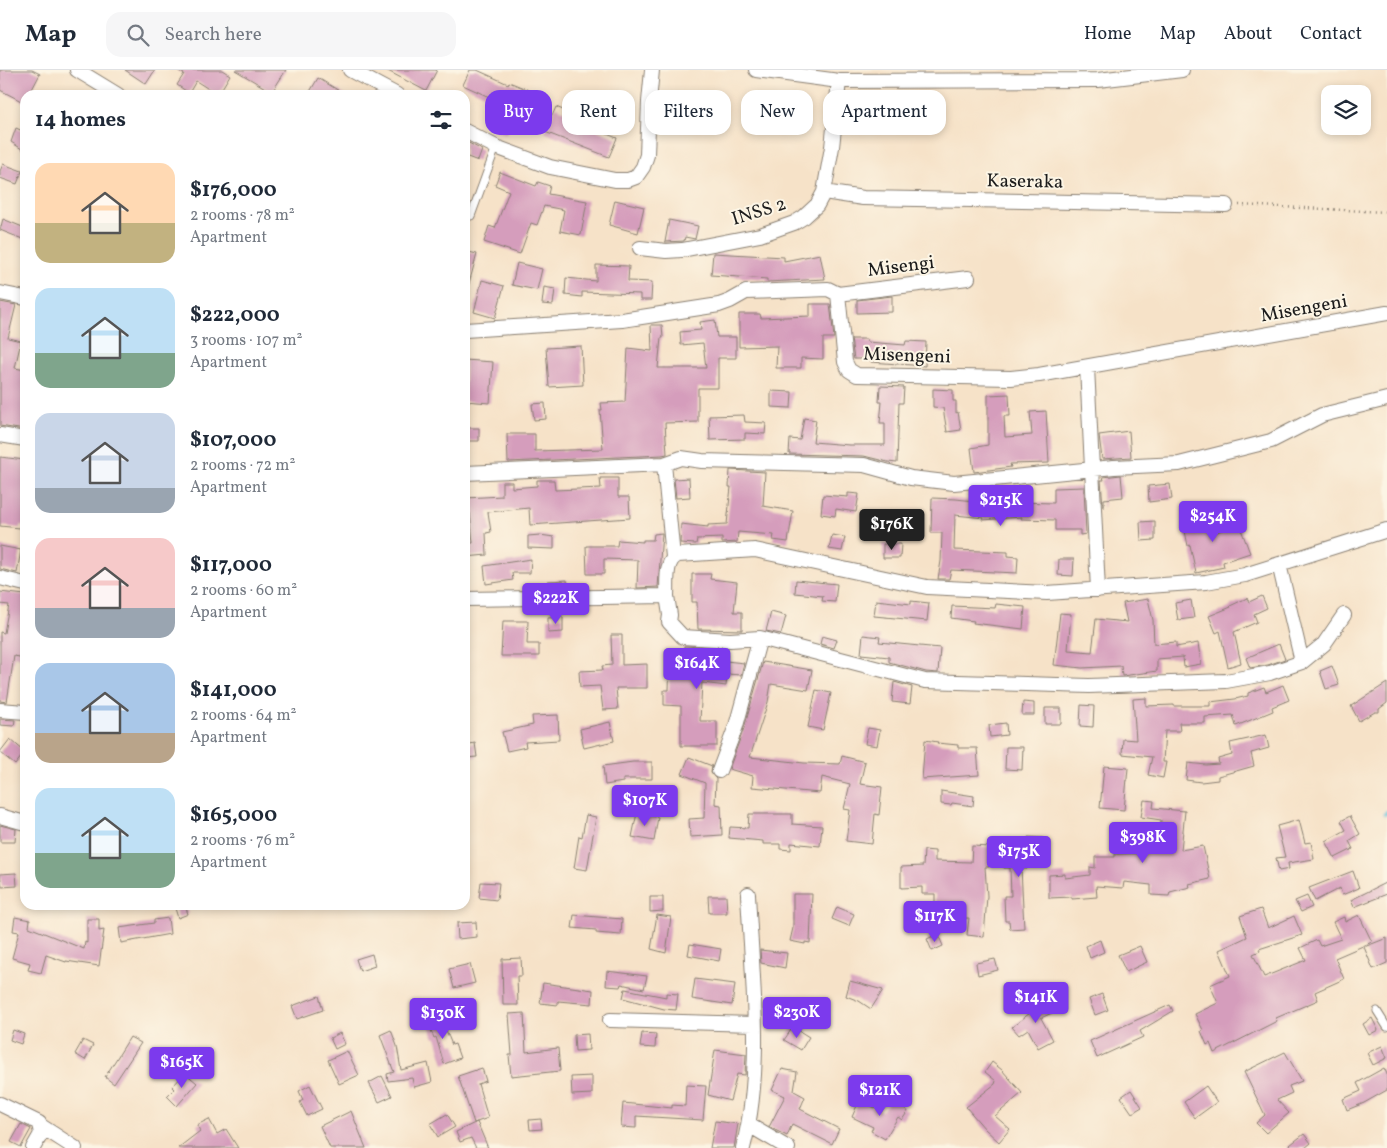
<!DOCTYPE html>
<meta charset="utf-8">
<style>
:root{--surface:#fff;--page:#f6f6f7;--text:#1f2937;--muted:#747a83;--line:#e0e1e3;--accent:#7c3aed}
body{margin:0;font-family:Vollkorn,serif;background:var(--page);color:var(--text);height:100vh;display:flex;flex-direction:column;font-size:19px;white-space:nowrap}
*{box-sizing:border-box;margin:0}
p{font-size:16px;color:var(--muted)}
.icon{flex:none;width:28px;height:28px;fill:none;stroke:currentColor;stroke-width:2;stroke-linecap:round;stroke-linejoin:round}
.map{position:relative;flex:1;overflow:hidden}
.side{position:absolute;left:20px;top:20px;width:450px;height:820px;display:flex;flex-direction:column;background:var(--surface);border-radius:15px;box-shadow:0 2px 8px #0003}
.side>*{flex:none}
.banner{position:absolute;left:485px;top:20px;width:475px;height:45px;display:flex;gap:10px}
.tools{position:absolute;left:1321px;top:15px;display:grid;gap:10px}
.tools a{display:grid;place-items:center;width:50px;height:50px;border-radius:10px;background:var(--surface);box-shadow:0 2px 8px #0003;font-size:25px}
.price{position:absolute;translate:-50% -42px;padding:0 11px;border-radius:5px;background:var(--accent);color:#fff;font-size:16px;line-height:32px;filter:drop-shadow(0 1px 2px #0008)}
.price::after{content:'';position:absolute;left:50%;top:30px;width:15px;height:11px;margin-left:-8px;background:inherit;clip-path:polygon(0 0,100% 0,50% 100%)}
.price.on{background:#222;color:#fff}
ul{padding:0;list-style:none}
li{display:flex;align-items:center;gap:15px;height:125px;padding:0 15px}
li span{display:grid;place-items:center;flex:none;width:140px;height:100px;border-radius:15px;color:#555}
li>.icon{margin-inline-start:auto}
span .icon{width:60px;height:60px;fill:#fffc;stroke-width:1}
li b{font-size:21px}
h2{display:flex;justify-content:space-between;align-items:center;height:60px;padding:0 15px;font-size:21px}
.tag{padding:0 18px;border-radius:15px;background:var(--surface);box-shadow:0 2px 8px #0003;font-size:18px;line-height:45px}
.tag.on{background:var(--accent);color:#fff}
header{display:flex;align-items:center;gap:30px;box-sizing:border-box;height:70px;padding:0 25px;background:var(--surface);border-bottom:1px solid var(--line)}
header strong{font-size:24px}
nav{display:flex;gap:28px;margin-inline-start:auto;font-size:18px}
.search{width:350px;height:45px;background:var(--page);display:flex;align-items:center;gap:12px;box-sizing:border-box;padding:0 18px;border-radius:15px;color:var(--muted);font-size:19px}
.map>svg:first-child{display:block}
</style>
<header>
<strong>Map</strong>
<div class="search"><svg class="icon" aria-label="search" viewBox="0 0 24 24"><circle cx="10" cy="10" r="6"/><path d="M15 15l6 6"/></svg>Search here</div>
<nav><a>Home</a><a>Map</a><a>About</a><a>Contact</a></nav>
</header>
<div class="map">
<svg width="1387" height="1078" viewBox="0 0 1387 1078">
<rect width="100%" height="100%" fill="#fcf5e5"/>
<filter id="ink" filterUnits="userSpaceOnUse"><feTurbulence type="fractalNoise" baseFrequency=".02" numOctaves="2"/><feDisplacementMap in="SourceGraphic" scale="10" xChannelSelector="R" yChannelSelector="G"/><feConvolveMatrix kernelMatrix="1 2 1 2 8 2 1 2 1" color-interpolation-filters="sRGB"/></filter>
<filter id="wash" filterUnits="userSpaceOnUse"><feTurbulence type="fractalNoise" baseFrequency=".0096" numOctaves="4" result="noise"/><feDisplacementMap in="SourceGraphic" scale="20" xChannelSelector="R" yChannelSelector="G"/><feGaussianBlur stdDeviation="1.12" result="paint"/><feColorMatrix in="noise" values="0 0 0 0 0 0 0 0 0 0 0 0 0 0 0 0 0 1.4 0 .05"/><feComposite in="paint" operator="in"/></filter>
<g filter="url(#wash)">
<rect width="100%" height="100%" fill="#f6e2c8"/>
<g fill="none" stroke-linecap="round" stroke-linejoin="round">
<path stroke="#57b8d5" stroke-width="4.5" d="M1385 744 1387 742"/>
</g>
<g id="blocks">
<path fill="#d59dbc" d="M0 0H32L40 4 29 25H25V33L0 20Z
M125 0H155L146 14Z
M177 0H222L230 5 218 25 196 11 189 23 177 15 184 4Z
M235 0H286L272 22Z
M386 0H437L426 21Z
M470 0H477L508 14 509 12 536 23 527 43 517 39 506 64 487 56 498 31 463 15Z
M318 8 346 25H308Z
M556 37 582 48 579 53 617 68 609 87 545 62Z
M16 58 25 62V81L11 72Z
M465 71 482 80 478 91 465 86Z
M3 94 22 101 17 114 0 108V101Z
M500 102 536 116 538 112 550 116 548 124 587 131 581 165 560 161 564 140 544 136 537 155 531 153 520 184 484 172 489 156 495 158 509 121 495 115Z
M615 130 644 137 638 163 609 155Z
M3 149 25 158V170L0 160Z
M669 150 698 156 695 169 685 167 684 171 665 172Z
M465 181 477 184 468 217 465 216Z
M713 183 784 187V191L820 184 825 209 767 212V209L711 205Z
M517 193 542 199 537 220 512 215Z
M596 195 629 196 628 211 652 212 651 230H640V224L582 222V227L565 225 566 208 596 211Z
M482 210 504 216 495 248 474 242Z
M544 217 555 219 553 235 542 234Z
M892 226V242L857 243V230Z
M0 232 16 235 8 268 21 271 15 298 25 300V360L0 356Z
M810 234H830L834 268H823V289L801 288V298H776L777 276 739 277V244H760L761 248 810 246Z
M715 250 717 267H736V288H718V318H698V352L665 353 667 384 662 385 508 392 507 364H535V381L603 379 600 340H602L601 333 625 332 628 278 652 281 651 255H662L663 268H661L658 298H706L703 273 681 275 680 262 701 260 700 252Z
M851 269H866L867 272 905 275 906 271 926 272 925 296 871 292V289H854Z
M581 276 583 315 549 317 546 278Z
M465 290 493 292 490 333 465 331Z
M880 316 904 317 903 333H899L897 393 888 392 864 386 789 384 790 369 800 370 804 348 816 350 813 372 849 375H885V353H880L882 332H879Z
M933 319 953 320V331H956V343L958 342 961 360 947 362 943 338 933 337Z
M771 321 792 322 791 338 771 337Z
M1009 324 1010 346H1004L1005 367 1032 365 1030 342 1046 341 1049 393 1010 394 1011 397 974 402 971 378 988 375V325Z
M545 333 546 349 534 350 532 334Z
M744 345 745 352 766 353 765 364 745 363V369L710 370 709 346Z
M465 358H479V371H465Z
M1129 361 1131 387 1102 389 1099 365Z
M0 387 25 390V456L20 455V458L0 456Z
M730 400 765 402 763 436 793 441 788 472 773 470 774 465 738 462 737 472 722 473V468L697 469 696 474 680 473 681 454 708 457V455L727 454 731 417H729Z
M1121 405 1123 427 1104 429V437H1103L1101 410H1104L1103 407Z
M600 408H618V427H629L630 448 530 455 529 438 488 442 491 462 486 463 487 485 466 487 465 473H473L470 443H465V428L502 426V412H512V418L537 416V410H554L555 420 601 418Z
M689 408 690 427 676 428 674 409Z
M1170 414 1172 429 1149 432 1148 416Z
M1084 417 1086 464 1080 465V460H1055V450L1021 449 1022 447 983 450 984 448 955 445 954 480 1008 482V486L1018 487 1017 503 951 500 949 509H938L941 491 942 463H931L932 428 956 429 992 433 1015 432 1054 433V418Z
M848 423 859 424 856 442 836 439 835 446 821 444 823 425 848 427Z
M1213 445 1216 462 1239 454 1250 483 1223 492 1224 497 1196 503 1190 475 1188 476 1183 451Z
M1155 451V470L1141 471 1140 452Z
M662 463 658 517 637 518 638 490 604 489V504H587L586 476H617L618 470 643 472V470H653L654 464Z
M540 465 554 467V479L528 478V466Z
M832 465 845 467 842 481 829 479Z
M883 474H901L900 488H883Z
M0 476 21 480 17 503 0 499Z
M531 489 530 503H512L513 510 486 514 484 496Z
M1059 489H1074L1073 506 1058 505Z
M692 504H711L710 509 737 512 734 542H742V560L698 559 697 532H692Z
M567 510 568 519H548V511Z
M796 510 837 514 835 532 822 531 823 526 795 523Z
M0 522 25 525V588L14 586 7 632 0 631V562L4 563 9 535 0 534Z
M1262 526 1267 538 1254 544 1257 552 1234 562 1241 593 1228 597 1220 561 1216 563 1209 546 1231 537 1230 536 1247 528 1249 532Z
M1148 529 1153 550 1154 574 1176 572V577L1198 573 1201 594 1184 597 1183 587 1157 589V601L1122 606 1121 596 1082 598 1054 595 1060 543 1071 544 1068 580 1092 582 1096 549 1127 552 1123 533Z
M876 530 911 534V531L929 533 927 551 874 546Z
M1191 530 1194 548 1178 550 1175 533Z
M996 534 1025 537 1023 559 973 553 974 551 951 548 952 536 995 538Z
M771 542 786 546 781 564 766 561Z
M563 547V562L548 563V548Z
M503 551H528L527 574H539V586H501Z
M611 565H622V595L647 594V618H616L618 639 603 640 600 616 580 617 579 601 603 600 602 596 612 595Z
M863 565 880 567 879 572 940 578 938 603 926 602 889 592V587L861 584Z
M822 566 837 570 834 578 820 574Z
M1279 574 1285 589 1268 595 1250 598 1246 588Z
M684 576 728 579 726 591 744 593 741 605 727 604 726 616 702 613 700 651H717V676H681V636L664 635V620H669L670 587H684Z
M763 592 812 600 808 620 771 614 768 632 750 687 804 693 840 694 842 686 865 692 860 714 882 717 879 745 875 744 872 774 846 771 850 740 844 739 850 714 822 707 820 723 752 717 753 706 729 699 744 658Z
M1332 596 1339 615 1326 619 1320 601Z
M894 612 912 617 910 634 892 632Z
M1387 613V633L1379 639V642H1375L1359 651 1351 636Z
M1283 615 1289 630 1272 637 1273 641 1236 656 1233 645 1205 647V653H1179L1180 661H1165L1163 692H1166L1163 708 1148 705 1152 687 1122 684 1123 669 1136 670 1133 629 1146 628V636L1174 635V636H1210V632L1235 629 1248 626V623L1264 617 1266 622Z
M816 620 831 623 823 660 808 657Z
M1023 632 1034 633V645H1022Z
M1081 635 1094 636 1093 657 1080 656Z
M1045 638H1061V654H1045Z
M558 645 559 670 525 672 526 677 507 681 502 662 533 655 532 646Z
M0 649 15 650 14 656 0 655Z
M610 652 614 671 584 678 580 659Z
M1006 653 1007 665 990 667 989 655Z
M868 658 880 660 877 676 865 674Z
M1266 665 1269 678 1251 683 1254 696 1218 706V710L1201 712 1186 710 1188 693 1206 695 1219 694 1218 689 1232 685 1230 673Z
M10 669 25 682 15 695 0 682Z
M925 670 938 672 937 673 958 675V678H977L979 705 922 709Z
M475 673 477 687 465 688V675Z
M1006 677H1023L1022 700 1005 699Z
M689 687 712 696 711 703 716 709 715 734 721 735 722 765 690 767 689 749 704 748 705 713 682 704Z
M633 692H652V709H623V712L605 715 603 696Z
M1104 696 1128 698 1124 740 1100 738Z
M941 721 974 726 973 736 952 733 951 735 941 734Z
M1144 730 1154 731 1153 738 1185 741 1181 780 1203 776 1210 809 1189 814 1190 817 1170 822 1169 826 1151 825V815L1124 812 1123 818 1096 816 1097 827 1072 829V827L1049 828V805L1065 804V808L1090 805V797L1095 798V787H1115V784L1142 783 1144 769 1160 771 1161 750 1141 747Z
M637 743 658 747 654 771 632 767Z
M749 744H792V754L822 756 820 776 791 773V780L780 779V774H763V771L729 768 730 757 748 758Z
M586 745 596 747 587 800 574 798 579 766 582 767Z
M1350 746 1360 764 1349 771 1353 779 1335 788 1326 771 1346 760 1341 751Z
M1299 750 1305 773 1311 772 1314 789 1288 793 1289 799 1279 801 1276 788 1285 787 1277 756Z
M0 755 16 759 15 772H0Z
M1028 767 1043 768 1041 792H1027V799L1021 798 1024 858 1010 859 1009 851H1005L1004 826H1011L1010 798H1004L1003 777 1027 779Z
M972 776 990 777 989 797H985L987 826 984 867 967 865 969 848 935 849V824H922V817L901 818V797L923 796 924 780 935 781V791L971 792Z
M1353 801 1359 818 1342 825 1340 818 1315 831 1309 818Z
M16 803 17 816 2 817 0 804Z
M481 812 499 813 497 830 479 828Z
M1387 812V824L1354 837 1351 830Z
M793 824H812L810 873 805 872V874L790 871 793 858Z
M708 826H726L727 843H709Z
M1307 826 1312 837 1301 842 1295 831Z
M650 827H663V841L650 842Z
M174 835H185L188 844 178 848Z
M837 837 854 844 849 856 832 849Z
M1261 839 1268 858 1294 846 1302 865 1259 879 1260 881 1253 884 1264 907 1306 890 1300 878 1317 870 1320 876 1341 869 1333 852 1344 847 1345 852 1359 845 1372 872 1335 888 1344 909 1315 922 1318 930 1276 948 1277 951 1214 983 1210 973 1207 975 1201 961 1203 960 1195 944 1218 933 1210 915 1230 906 1219 880 1247 867 1240 846Z
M574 845 622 849 621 865 596 863V860L572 858Z
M657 845 671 847 666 883 651 879Z
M15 847 30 850 29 857 84 879 85 872 87 873V849H99V861L104 860 99 896 66 891V892L46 885 41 903 28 900 30 893 12 888 19 862 13 861Z
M168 848 170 864 121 873 119 858 154 853V850Z
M476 852 477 867 458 869 457 853Z
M938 864 943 876 932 881 927 869Z
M1387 868V893L1373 899 1364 877Z
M1100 870 1104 882 1090 888 1086 876Z
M690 874 721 879 719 891 688 885Z
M1140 876 1147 892 1126 902 1118 885Z
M760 880 787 883 785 898 761 893Z
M372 884 375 896 360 901 356 889Z
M521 888 522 906H517L518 935H503L502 889Z
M995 889 998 900 978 905 976 893Z
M470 894 475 913 454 918 449 899Z
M607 901 647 906 644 919 621 914 620 917 606 916Z
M695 909 735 914 732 935 692 929Z
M850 911 883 920 871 939 859 931 846 926Z
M543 913 593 920 592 934 558 931V935L540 933Z
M625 919 666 927V923L678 924 676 940 664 939 623 928Z
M1102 924 1108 940 1095 945 1089 929Z
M319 926 323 940 297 949 292 936Z
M1047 929 1054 942 1041 948 1053 970 1038 978 1028 959 1019 965 1012 957 1039 936 1038 934Z
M1170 935 1173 941 1140 961 1143 967 1097 988 1090 971Z
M524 943 526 982 558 978 560 1001 511 1006 509 985H512L509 944Z
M440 945 452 975 455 974 460 988 444 994 436 967 434 968 427 950Z
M1372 948 1378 960 1369 965 1363 954Z
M793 957 809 967 801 980 784 970Z
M13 960 24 964 21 974 10 970Z
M391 960 397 976 401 1000 428 993 432 1012 414 1017 412 1008 388 1011 387 1004 394 1002 380 965Z
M340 963 345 974 335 979 330 968Z
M642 963 656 964 655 978 640 977Z
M588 964 589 980 575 981 574 965Z
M130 967 141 973 114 1014 105 1007Z
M83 970 93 975 85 990 75 984Z
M1382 976 1387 988 1373 995 1367 983Z
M715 980 746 984 745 1005 737 1004 730 1031 708 1025Z
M347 981 359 1005 339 1014 328 990Z
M1285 982 1302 1011 1289 1016 1292 1023 1277 1030 1289 1043 1266 1063 1256 1053 1265 1045 1244 1002Z
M992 992 1002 1000 1022 1023 995 1046 1010 1059 999 1072 985 1059 966 1037 995 1014 996 1011 985 1002Z
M482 998 486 1011 478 1014 488 1048 474 1053 458 1006Z
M1384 998 1387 1004V1020L1364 1033 1347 1040 1343 1029 1361 1021 1357 1013Z
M782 999 797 1002 794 1021 805 1027 800 1039 839 1059 832 1074 792 1054 787 1066 769 1057 785 1026 772 1020Z
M185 1003 197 1013 177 1036 167 1026 174 1019 172 1017Z
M382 1006 392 1026 379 1032 369 1013Z
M592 1006V1024L572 1025 571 1007Z
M310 1015 322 1039 307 1046 300 1032 303 1030 299 1021Z
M686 1015 706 1016 703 1050 636 1046V1058L621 1057 623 1033 672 1038V1035L685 1036Z
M1206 1016 1217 1032 1195 1048 1184 1032Z
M1131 1020 1142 1037 1132 1043 1121 1027Z
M891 1028 908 1041 902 1050 898 1047 885 1069 871 1061 873 1057 852 1047 859 1031 882 1041Z
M351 1041 366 1078H330L320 1056Z
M447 1044 455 1057 438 1067 430 1054Z
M209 1049 217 1064 226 1059 238 1078H178L200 1061 197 1055Z
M541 1049 542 1059 530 1060 529 1050Z
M715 1051 738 1054 734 1078H710Z
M477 1052 488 1078H476L471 1068 460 1072 456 1062Z
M21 1054 31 1059 21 1077 11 1072Z
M1304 1064 1311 1073 1305 1078H1286Z"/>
</g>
</g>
<g filter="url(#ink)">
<use href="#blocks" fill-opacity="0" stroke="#897f72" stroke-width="1"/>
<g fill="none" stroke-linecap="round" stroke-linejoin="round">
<defs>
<path id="service" d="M471 146 496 77
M1377 941 1387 957"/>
<path id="minor" d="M77 0 118 25
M350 0 397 25
M756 0 839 11 1098 10 1182 0
M465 61 496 77 550 97 615 110H628L636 107 643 97 647 85 649 32 652 0
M824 122 863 128 1226 135
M640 178 666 181 682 180 760 165 794 153 804 147 817 135 824 122 832 77 839 11
M0 223 25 228
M838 224 968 208
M465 260 622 250 719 235 730 231 746 222 828 219 838 224 845 292 849 300 857 305 1011 308 1039 305 1387 243
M1087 297 1098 520
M0 365 25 369
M664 394 673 487
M465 403 664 394 681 388 702 391 864 395 911 408 954 413 1114 397 1179 394 1271 371 1322 345 1387 329
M1279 494 1302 592
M0 508 25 514
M667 526C668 513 664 491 678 485L755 480 927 517 1047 523 1206 512 1245 505 1387 460
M465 529 667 526 670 545 669 552 683 567 730 570 760 568 925 611 1089 616 1226 611 1270 603 1302 592 1324 574 1344 545
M0 640 25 642
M719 701 736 656 760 568
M0 746 25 753
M610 950 754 954
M0 1034 39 1053 41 1064 33 1078
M749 1055 788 1078
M41 1056 75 1078
M743 1078C764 998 752 906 748 824"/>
</defs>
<use href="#service" stroke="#897f72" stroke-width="9"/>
<use href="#minor" stroke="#897f72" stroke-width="16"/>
<path stroke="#897f72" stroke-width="2.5" stroke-dasharray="1 4" stroke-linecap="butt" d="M1239 135 1387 142"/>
<use href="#service" stroke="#fff" stroke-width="7"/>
<use href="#minor" stroke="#fff" stroke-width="14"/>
</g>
</g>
<g text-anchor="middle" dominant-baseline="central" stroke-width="4" stroke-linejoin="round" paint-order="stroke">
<g font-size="19" fill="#1c1c1c" stroke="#fcf5e5">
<text transform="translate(1025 112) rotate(1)">Kaseraka</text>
<text transform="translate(759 142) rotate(-17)">INSS 2</text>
<text transform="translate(901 197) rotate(-7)">Misengi</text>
<text transform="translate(1304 239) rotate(-10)">Misengeni</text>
<text transform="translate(907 286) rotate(2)">Misengeni</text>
</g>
</g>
</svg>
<div class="tools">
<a><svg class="icon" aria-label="layers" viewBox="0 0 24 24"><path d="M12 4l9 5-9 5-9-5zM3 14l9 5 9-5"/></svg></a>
</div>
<b class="price" style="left:1001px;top:457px">$215K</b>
<b class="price" style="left:1213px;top:473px">$254K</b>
<b class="price on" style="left:892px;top:481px">$176K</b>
<b class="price" style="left:556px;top:555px">$222K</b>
<b class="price" style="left:697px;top:620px">$164K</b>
<b class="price" style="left:645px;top:757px">$107K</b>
<b class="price" style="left:1143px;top:794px">$398K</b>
<b class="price" style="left:1019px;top:808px">$175K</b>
<b class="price" style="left:935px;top:873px">$117K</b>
<b class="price" style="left:1036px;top:954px">$141K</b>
<b class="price" style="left:797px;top:969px">$230K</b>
<b class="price" style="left:443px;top:970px">$130K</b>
<b class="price" style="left:182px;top:1019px">$165K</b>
<b class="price" style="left:880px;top:1047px">$121K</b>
<div class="banner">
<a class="tag on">Buy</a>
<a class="tag">Rent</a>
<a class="tag">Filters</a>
<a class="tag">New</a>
<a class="tag">Apartment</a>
</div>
<section class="side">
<h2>14 homes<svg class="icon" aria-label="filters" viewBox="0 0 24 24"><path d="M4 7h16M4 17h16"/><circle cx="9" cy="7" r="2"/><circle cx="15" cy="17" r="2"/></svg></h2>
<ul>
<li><span style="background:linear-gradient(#ffd9b3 60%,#c2b280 0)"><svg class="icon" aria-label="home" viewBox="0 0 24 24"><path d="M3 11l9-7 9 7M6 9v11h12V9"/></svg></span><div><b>$176,000</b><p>2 rooms · 78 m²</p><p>Apartment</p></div></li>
<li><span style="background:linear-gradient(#bfe0f5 65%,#7fa58c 0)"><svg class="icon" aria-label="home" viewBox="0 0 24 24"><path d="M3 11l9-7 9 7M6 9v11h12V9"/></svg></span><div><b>$222,000</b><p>3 rooms · 107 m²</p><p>Apartment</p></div></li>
<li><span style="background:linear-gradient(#c9d6e8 75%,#9aa5b1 0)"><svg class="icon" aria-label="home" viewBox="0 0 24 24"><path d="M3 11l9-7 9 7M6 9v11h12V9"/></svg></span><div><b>$107,000</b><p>2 rooms · 72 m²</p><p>Apartment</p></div></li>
<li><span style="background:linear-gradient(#f6c9c9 70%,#9aa5b1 0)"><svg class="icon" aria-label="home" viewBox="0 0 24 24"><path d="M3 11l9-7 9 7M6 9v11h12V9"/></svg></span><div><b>$117,000</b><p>2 rooms · 60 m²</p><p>Apartment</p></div></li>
<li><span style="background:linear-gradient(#a9c7e8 70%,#b9a48a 0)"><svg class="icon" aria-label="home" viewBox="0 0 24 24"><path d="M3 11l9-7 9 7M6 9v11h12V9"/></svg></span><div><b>$141,000</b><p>2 rooms · 64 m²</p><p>Apartment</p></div></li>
<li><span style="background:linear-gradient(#bfe0f5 65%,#7fa58c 0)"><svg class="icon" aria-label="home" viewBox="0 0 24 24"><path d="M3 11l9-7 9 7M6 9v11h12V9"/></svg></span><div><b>$165,000</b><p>2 rooms · 76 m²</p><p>Apartment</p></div></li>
</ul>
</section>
</div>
